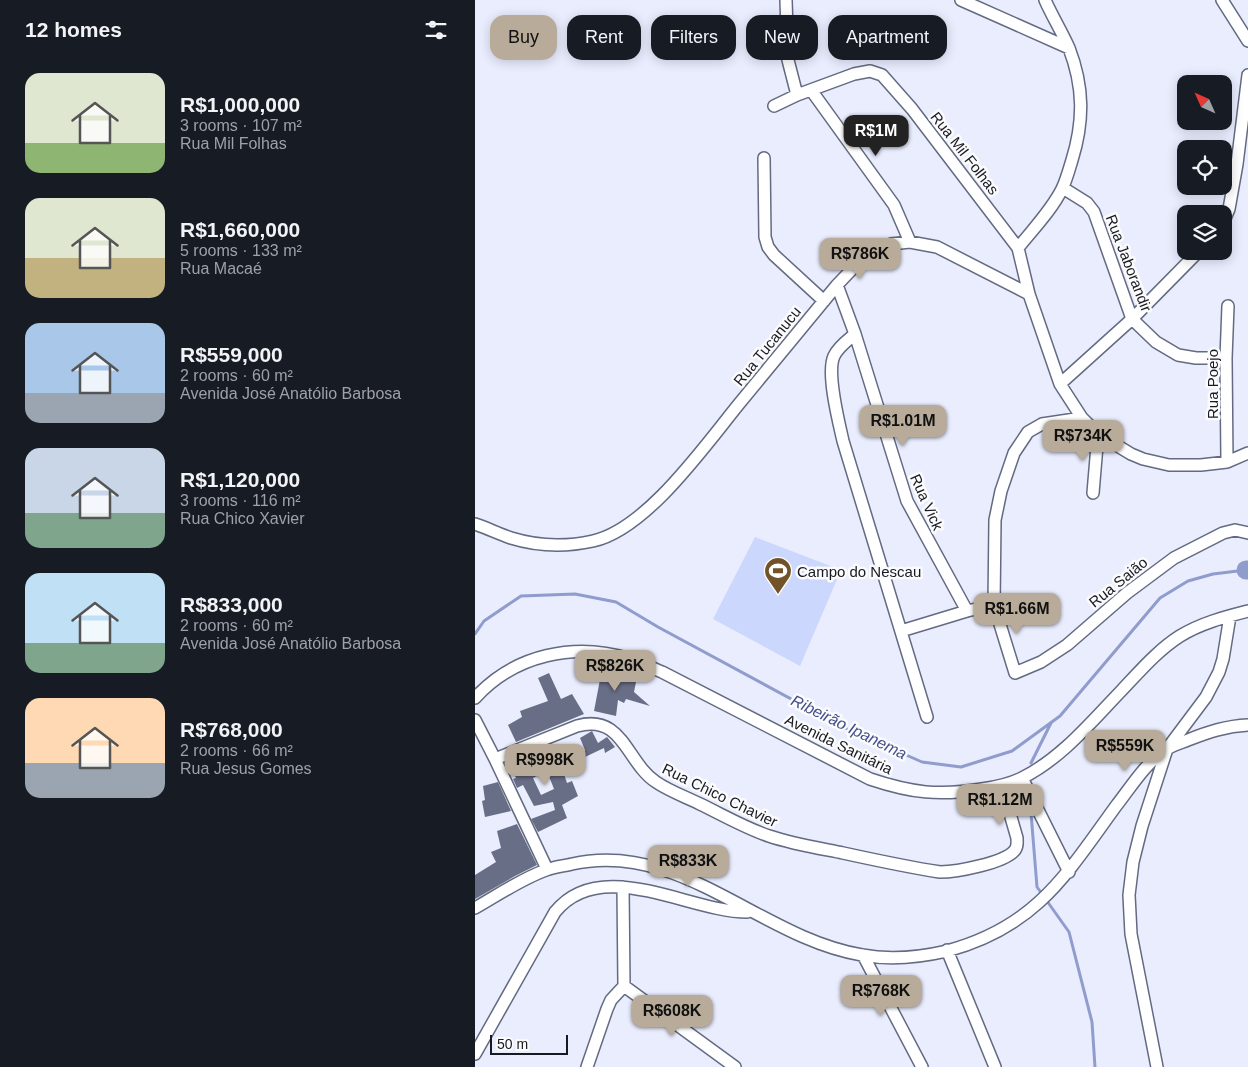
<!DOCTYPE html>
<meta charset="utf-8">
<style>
:root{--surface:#171b24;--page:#20242c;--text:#f1f3f6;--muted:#9ea1a6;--accent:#b8ab99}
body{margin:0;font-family:Helvetica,sans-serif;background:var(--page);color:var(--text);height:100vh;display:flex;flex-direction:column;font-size:19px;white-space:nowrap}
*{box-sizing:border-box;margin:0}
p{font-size:16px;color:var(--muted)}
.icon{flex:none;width:28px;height:28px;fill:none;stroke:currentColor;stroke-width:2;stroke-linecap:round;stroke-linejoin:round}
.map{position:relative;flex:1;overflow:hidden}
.details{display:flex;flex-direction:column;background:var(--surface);width:475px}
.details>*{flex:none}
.top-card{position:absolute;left:15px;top:15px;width:475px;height:45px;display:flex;gap:10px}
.needle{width:32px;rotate:315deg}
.controls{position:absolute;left:702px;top:75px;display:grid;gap:10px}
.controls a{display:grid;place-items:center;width:55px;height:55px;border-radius:10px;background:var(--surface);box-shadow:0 2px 12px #0003;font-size:25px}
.scale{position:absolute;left:15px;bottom:12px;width:78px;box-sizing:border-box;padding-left:5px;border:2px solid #171923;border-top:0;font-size:14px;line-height:18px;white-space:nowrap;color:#171923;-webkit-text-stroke:4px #fbfbfb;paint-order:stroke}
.price{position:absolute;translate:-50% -42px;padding:0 11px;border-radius:10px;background:var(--accent);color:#111;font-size:16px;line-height:32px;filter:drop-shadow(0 1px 2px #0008)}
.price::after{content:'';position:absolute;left:50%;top:30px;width:15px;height:11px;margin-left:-8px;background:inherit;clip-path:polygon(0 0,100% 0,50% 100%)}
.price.current{background:#222;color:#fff}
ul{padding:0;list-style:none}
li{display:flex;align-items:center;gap:15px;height:125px;padding:0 25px}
li span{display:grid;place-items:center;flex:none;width:140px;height:100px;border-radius:15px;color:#555}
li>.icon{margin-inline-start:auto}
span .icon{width:60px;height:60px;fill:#fffc;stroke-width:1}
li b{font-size:21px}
h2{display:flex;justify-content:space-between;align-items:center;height:60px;padding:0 25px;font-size:21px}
.tag{padding:0 18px;border-radius:15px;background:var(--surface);box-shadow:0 2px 12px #0003;font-size:18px;line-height:45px}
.tag.current{background:var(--accent);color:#111}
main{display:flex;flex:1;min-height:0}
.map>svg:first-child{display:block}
</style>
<main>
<section class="details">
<h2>12 homes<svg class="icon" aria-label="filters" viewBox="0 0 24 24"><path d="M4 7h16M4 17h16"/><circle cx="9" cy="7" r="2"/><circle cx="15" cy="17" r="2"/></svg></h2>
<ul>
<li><span style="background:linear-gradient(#dfe7d0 70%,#8fb573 0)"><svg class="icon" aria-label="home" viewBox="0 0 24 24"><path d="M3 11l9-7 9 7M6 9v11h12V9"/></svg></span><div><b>R$1,000,000</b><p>3 rooms · 107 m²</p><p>Rua Mil Folhas</p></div></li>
<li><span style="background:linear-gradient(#dfe7d0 60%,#c2b280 0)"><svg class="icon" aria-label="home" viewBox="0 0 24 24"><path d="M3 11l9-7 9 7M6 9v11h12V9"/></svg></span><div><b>R$1,660,000</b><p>5 rooms · 133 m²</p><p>Rua Macaé</p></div></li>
<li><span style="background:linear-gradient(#a9c7e8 70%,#9aa5b1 0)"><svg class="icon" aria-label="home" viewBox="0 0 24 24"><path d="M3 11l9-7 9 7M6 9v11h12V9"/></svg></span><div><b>R$559,000</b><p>2 rooms · 60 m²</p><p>Avenida José Anatólio Barbosa</p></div></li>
<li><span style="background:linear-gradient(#c9d6e8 65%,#7fa58c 0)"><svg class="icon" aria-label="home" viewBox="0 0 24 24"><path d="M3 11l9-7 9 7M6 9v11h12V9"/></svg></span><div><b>R$1,120,000</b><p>3 rooms · 116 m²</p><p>Rua Chico Xavier</p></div></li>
<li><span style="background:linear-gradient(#bfe0f5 70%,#7fa58c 0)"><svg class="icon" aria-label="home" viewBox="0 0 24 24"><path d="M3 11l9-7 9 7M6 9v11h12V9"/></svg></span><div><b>R$833,000</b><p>2 rooms · 60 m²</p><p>Avenida José Anatólio Barbosa</p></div></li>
<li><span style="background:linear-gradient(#ffd9b3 65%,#9aa5b1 0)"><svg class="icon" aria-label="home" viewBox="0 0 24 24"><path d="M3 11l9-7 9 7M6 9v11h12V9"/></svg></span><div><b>R$768,000</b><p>2 rooms · 66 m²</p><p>Rua Jesus Gomes</p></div></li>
</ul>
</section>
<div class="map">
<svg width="773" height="1067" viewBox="0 0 773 1067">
<rect width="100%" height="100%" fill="#e9edfe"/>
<path fill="#ccd7fd" d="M280 537 366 570 325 666 238 619Z"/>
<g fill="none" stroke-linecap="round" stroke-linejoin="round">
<path stroke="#8f9ccc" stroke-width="3" d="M0 634 9 621 46 596 100 594 141 602 183 627 370 728 447 762 486 767 537 751 585 716 685 598 713 581 738 574 771 570
M556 763 576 723
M556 813 562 887 594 932 617 1022 620 1067"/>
<path stroke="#8f9ccc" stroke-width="19" d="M771 570H773"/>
</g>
<path fill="#686e86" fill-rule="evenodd" d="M127 669H137L136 672 162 677 159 692 175 706 151 699 149 703 143 700 141 716 119 711Z
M74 673 86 699 97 694 109 714 41 742 33 725 47 717 45 711 73 701 63 678Z
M117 731 123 743 132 737 140 747 130 753 129 748 110 757 107 752 110 750 105 738Z
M80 747 92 783 97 781 103 796 87 805 92 818 63 832 56 819 80 810 78 802 59 806 48 785 42 788 38 779 41 778 36 766ZM72 771 79 789 66 795 58 778Z
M23 782 36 811 10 817 7 801 10 800 8 786Z
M42 824 62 865 40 876 0 899V875L21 862 16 852 26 848 22 831Z"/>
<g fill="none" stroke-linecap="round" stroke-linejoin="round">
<defs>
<path id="minor" d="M311 0 313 60 322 95
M486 0 594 48
M747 0 773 41
M336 90 419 205 435 242
M299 106 322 95 379 74 395 71 407 75 437 109 543 248
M289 158 290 237 293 247 299 255 349 301
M588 188 612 203 619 212 657 319 681 342 703 355 721 358H751
M749 221 754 209 762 164 773 75
M362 285 380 334 432 501 492 611
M554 294 543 248C558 229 576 211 587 189 591 181 594 170 597 160 609 121 609 87 594 48 587 32 577 16 570 0
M380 334C373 340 363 347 359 356 351 373 364 423 368 441L452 717
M585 384 657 319 724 251
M607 418 567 424 553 432 539 453 526 491 520 520 519 605 540 673 566 662 592 645 652 593 699 558 748 533 760 530 773 533
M752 462 751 358 753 306
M618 493 623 434
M0 524C12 528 24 534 36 538 62 546 91 547 118 541 173 529 233 441 268 399 299 361 331 323 362 285L382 264 402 249 416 244 435 242 462 247 554 294 585 384 607 418 623 434 656 454 668 459 694 465H726L752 462 773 453
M426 631 492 611 519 605
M0 698C40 654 100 642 155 659 166 662 177 668 187 672L395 779C437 793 464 796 507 789 521 787 535 784 547 778 587 758 617 721 647 690 665 671 683 650 705 636 726 623 750 617 773 611
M0 720 20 759 72 869
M20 759 102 726C148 713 151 762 181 782 194 791 211 797 225 804 248 815 270 828 294 836 318 844 343 848 368 853 400 860 432 867 465 872 481 872 530 863 540 850 543 846 542 843 542 838L527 786
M547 778 594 872
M148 887 149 986
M0 908C23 895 46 879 71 870 79 867 89 866 97 864 206 840 285 938 387 955 414 960 446 957 472 951 561 927 591 875 641 806 656 787 671 762 692 749 698 745 706 743 713 740 733 732 751 726 773 725
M472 950 520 1067
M388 955 447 1067
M149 986 260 1067
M0 1054 80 912C126 855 214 912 272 912
M112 1067 132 1009 136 1000 149 986
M682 1067 656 934 654 895 658 862 667 826 692 749 731 697 744 672 748 659 755 616"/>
</defs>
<use href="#minor" stroke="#636a81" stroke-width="14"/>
<use href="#minor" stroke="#fff" stroke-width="11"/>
</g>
<defs>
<symbol id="stadium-pin" viewBox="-11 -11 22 30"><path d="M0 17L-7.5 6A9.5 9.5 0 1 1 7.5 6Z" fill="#725228" stroke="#fbfbfb"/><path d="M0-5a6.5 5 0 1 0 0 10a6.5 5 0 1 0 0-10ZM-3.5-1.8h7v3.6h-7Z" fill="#fff"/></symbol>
</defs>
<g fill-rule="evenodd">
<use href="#stadium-pin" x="287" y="555" width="32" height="43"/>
</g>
<g text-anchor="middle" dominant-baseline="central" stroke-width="5" stroke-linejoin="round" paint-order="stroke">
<g font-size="15" fill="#171923" stroke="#fbfbfb">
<text transform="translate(490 153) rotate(52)">Rua Mil Folhas</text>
<text transform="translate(654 263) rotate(69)">Rua Jaborandir</text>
<text transform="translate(292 346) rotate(-51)">Rua Tucanucu</text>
<text transform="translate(737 384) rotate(-90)">Rua Poejo</text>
<text transform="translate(452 502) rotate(66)">Rua Vick</text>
<text transform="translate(643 582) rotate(-39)">Rua Saião</text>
<text transform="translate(364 744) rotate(26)">Avenida Sanitária</text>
<text transform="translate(245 795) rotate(26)">Rua Chico Chavier</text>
</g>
<g font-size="15" fill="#171923" stroke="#fbfbfb" text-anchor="start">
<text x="322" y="571">Campo do Nescau</text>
</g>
<g font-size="16" font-style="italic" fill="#414e8b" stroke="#fbfbfb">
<text transform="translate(374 727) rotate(26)">Ribeirão Ipanema</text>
</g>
</g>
</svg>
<div class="controls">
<a><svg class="needle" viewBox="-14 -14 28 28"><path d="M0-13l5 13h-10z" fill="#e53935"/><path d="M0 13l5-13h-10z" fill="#9ea1a6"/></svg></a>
<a><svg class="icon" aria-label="locate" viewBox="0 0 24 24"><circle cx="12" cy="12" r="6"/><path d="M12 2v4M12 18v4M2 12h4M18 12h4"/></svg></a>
<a><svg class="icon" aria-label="layers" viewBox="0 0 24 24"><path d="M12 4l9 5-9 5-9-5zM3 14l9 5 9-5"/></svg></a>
</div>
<div class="scale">50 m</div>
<b class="price current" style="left:401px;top:157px">R$1M</b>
<b class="price" style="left:385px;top:280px">R$786K</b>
<b class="price" style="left:428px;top:447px">R$1.01M</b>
<b class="price" style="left:608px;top:462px">R$734K</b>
<b class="price" style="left:542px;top:635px">R$1.66M</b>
<b class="price" style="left:140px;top:692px">R$826K</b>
<b class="price" style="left:650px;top:772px">R$559K</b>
<b class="price" style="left:70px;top:786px">R$998K</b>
<b class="price" style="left:525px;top:826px">R$1.12M</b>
<b class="price" style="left:213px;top:887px">R$833K</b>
<b class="price" style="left:406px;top:1017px">R$768K</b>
<b class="price" style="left:197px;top:1037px">R$608K</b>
<div class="top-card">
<a class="tag current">Buy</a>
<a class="tag">Rent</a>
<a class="tag">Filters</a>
<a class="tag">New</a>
<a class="tag">Apartment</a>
</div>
</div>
</main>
